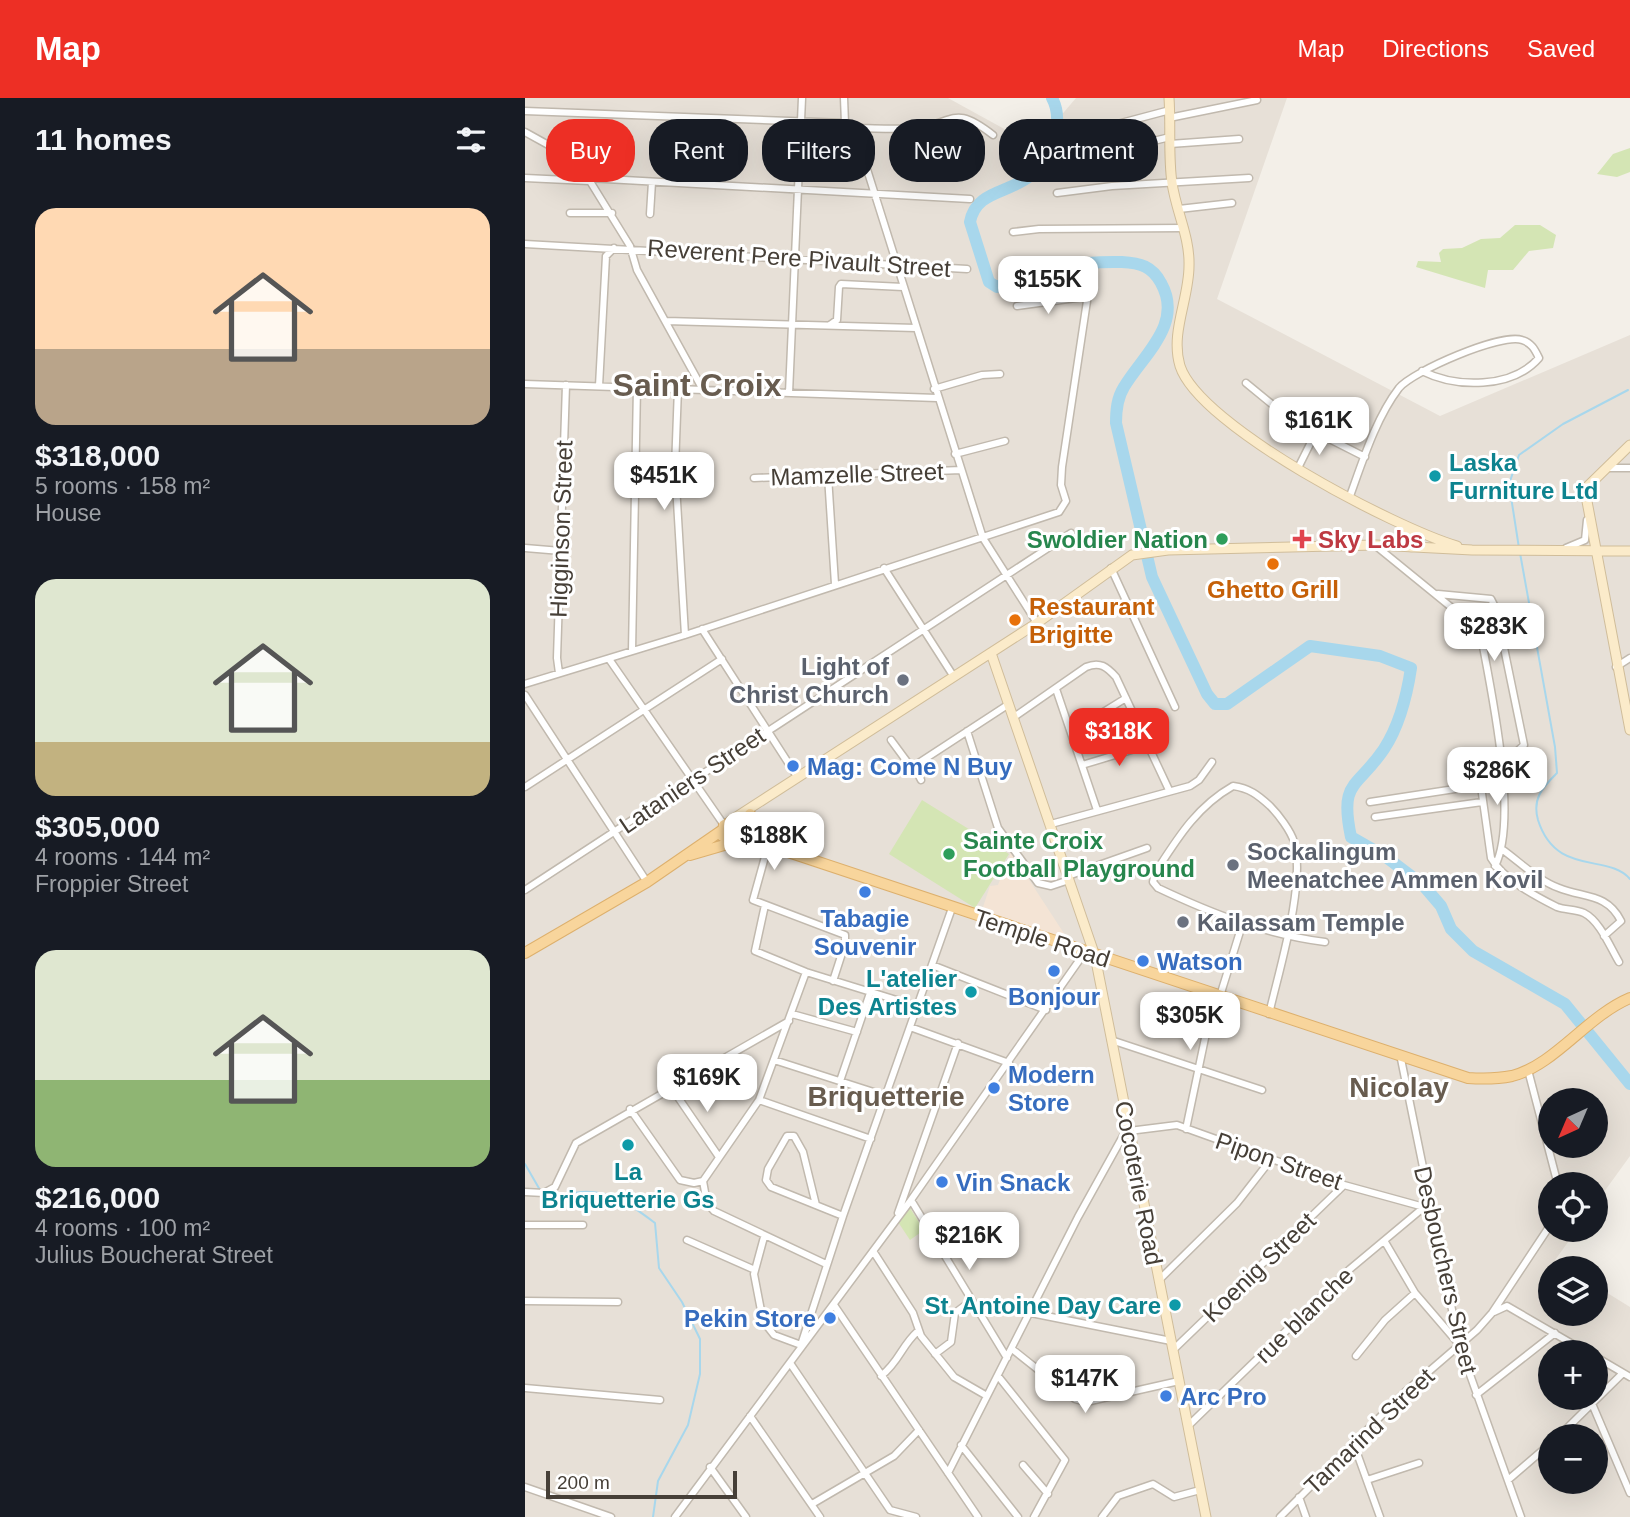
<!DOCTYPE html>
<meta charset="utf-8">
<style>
:root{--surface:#171b24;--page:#242831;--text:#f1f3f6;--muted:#9ea1a6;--accent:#ed2f25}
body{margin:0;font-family:Helvetica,sans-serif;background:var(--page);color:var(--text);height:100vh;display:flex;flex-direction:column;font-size:26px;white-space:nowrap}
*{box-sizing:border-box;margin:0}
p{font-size:23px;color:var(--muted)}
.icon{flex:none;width:38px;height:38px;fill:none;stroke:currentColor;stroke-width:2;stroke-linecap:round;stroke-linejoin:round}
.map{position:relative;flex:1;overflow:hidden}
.sheet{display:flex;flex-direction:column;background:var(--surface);width:525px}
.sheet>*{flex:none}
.guide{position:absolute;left:21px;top:21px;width:665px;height:63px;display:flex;gap:14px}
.needle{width:46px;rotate:224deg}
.tools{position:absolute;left:1013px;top:990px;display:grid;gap:14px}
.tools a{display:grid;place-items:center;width:70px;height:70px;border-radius:50%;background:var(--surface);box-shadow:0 7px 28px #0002;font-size:35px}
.scale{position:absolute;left:21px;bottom:18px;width:191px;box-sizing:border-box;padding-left:7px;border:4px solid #463f37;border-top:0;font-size:19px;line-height:24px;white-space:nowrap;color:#463f37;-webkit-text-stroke:5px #fff;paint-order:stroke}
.price{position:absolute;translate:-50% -60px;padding:0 16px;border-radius:14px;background:#fff;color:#222;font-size:23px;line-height:46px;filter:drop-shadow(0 2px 4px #0008)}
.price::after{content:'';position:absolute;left:50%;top:42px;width:21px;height:16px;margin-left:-10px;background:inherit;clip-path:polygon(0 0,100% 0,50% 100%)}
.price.selected{background:var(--accent);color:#fff}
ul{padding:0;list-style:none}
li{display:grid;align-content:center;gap:14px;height:371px;padding:0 35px}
li span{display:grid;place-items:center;height:217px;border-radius:21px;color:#555}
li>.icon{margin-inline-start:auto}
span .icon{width:126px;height:126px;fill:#fffc;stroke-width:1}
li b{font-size:30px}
h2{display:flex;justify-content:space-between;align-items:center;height:84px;padding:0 35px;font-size:30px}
.pill{padding:0 24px;border-radius:28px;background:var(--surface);box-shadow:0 7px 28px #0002;font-size:24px;line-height:63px}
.pill.selected{background:var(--accent);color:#fff}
header{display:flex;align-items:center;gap:42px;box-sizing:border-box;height:98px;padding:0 35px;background:var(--accent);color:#fff}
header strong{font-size:33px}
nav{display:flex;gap:38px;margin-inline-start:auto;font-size:24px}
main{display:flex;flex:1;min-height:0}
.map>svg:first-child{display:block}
</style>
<header>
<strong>Map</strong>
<nav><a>Map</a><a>Directions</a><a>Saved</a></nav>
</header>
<main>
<section class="sheet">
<h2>11 homes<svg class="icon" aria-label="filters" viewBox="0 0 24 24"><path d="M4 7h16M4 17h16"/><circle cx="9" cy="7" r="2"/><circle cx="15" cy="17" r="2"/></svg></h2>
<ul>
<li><span style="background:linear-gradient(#ffd9b3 65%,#b9a48a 0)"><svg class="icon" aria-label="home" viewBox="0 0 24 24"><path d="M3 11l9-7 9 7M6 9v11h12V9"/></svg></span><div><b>$318,000</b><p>5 rooms · 158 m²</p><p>House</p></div></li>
<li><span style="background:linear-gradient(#dfe7d0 75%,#c2b280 0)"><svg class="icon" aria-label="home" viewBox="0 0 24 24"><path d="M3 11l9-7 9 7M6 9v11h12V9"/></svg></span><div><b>$305,000</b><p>4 rooms · 144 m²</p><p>Froppier Street</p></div></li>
<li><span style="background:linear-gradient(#dfe7d0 60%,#8fb573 0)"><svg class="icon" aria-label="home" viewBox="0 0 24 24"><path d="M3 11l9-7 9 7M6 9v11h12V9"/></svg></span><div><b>$216,000</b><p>4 rooms · 100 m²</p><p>Julius Boucherat Street</p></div></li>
</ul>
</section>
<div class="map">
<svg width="1105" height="1419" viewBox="0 0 1105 1419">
<rect width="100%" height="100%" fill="#f3efe8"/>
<path fill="#e7e0d7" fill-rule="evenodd" d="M0 0H423L510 48 551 0H762L692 201 915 318 1105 237V1058L1071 1105V1087H1026V1132H1052L1030 1162 1043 1171H1026V1216H1071V1188L1105 1209V1419H0ZM1026 1003H1071V1048H1026ZM1026 1255H1071V1300H1026ZM1026 1339H1071V1384H1026Z"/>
<path fill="#f4e4d5" d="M486 754 540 837 539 842 456 815 465 788 473 787Z"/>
<path fill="#d4e5b4" d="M1105 50V74L1092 79 1072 76 1088 56Z
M990 127H1015L1031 137 1028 150 1004 153 988 172H963L960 190 891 169 893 163 916 164 914 155 918 151 937 150 956 141 975 140Z
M397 702 484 756 450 810 364 756Z
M385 1110 399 1132 385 1142 373 1124Z"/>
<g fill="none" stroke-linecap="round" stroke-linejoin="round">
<path stroke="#a8d7ec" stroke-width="2" d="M994 450 984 386 994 357 1038 326 1103 292
M995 455 1030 649 1032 675C1017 690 1007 701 1013 722 1031 779 1083 755 1105 781
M0 1066 15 1092
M23 1096C35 1100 43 1095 56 1094 87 1092 106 1107 130 1125L134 1170 157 1204 175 1241V1276L163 1327 133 1383 128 1419"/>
<path stroke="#a8d7ec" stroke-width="12" d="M527 0C540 24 526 59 506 77 484 96 451 92 445 124L464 184 472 189C510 170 554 163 597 164 615 165 627 168 636 185 659 226 618 257 599 289 592 300 591 312 591 325L627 479 682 596 690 606H702L785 548 855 558 886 570C882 597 874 628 859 651 832 691 814 682 826 739L861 759 898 787 916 808 926 831 948 853 1040 906 1105 986"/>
<defs>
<path id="street" d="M319 0 320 25
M0 13 320 25 329 30 458 440 512 525
M644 20 732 2
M329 30C349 30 371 32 391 30 431 25 428 6 468 37
M566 33 645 12
M0 34 36 54 63 80 105 148 112 172 177 290
M645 46 714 41
M587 53 645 39
M0 80 64 83
M63 80 445 101
M532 95 587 88 724 80
M654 111 707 105
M45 115H87
M125 116 127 84
M488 134 514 131 659 130
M0 146 442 171
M141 223 391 230
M305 227 312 222 314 189 316 186 378 189
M721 285 765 321 840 359
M0 286 412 300
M74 288 81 158 89 150
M153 290 150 370 160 537
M409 291 457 277 475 276
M264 295 277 0
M430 356 480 343
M773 370 790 336
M1082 370H1105
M303 378 310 486
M229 380 436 372
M825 398C838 362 851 320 874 290 888 273 976 235 997 242 1007 245 1010 252 1014 260 987 291 931 290 897 273
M851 448 948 527 956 538C966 592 994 721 970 768
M0 450 36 453
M1041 450 1060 442 1062 422
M359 470 429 579
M586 470 650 609
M913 496 966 501 971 511 999 647 977 667
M177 531 273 680
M107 553 112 289
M84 561 199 727
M1091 569 1105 560
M34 575 32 560 41 287
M0 586 160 537 534 414 541 403 536 387 537 369 562 203 558 199 492 208
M531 591 572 712
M0 597 122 784
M489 619 561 569C575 563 582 569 591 579L644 692
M442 633 473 730 513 785 526 788 544 782
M546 634 601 600
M366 642 383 665 389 668 484 606
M976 652 954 674 966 760C978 781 1010 798 1032 809 1040 812 1051 811 1059 815 1075 823 1085 849 1094 864
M557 667 623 647
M389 668 396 682
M0 689 197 561
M845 704 956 687
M850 719 957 704
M526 726 665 688 674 682 687 664
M243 748 228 802 320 837V846L308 883
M978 752C996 765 1014 783 1034 790 1059 800 1082 795 1096 823L1079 838
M543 778 622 750
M0 792 546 435
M240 807 230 853 281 874 391 908
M407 867 521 912
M281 874 234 1002 178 1083 182 1105 189 1113 301 1166
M695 898 717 827
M267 916 332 934
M744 916C754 872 781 786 769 744 766 733 753 716 745 708 733 697 724 690 708 688 671 709 652 741 630 775L628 784 633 790C688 816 739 836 800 844
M385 929 484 965
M586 942 737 992
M876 961 934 1246 996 1419
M249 962 361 998
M1003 972 1033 1087
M315 983 345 895
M146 989 194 1059
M234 1002 346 1041
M105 1011 155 1082 169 1085 178 1083
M661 1031 689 897
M604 1033 652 1027 819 1087 899 1109
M0 1094 19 1095 30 1089 51 1045 264 923
M386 1102 482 1260
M291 1107 278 1054 269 1038H262L243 1071 241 1082 246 1089 318 1118
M373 1115 433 945
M0 1127H58
M239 1139 229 1176 238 1223 249 1237 276 1247 318 1118 427 810
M162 1142 230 1172
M860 1144 890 1195 933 1245
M348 1153 388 1215 396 1238 429 1279 462 1298
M634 1182 712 1105 747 1060
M0 1203 93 1204
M309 1207 453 1419
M969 1214 982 1208 1063 1255
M506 1215 646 1243
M487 1251 550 1301 561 1304 654 1283
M648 1252 819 1087
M410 1256 426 1244 430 1215 446 1203
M831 1258 860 1222 890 1195
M1071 1259 1105 1279
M265 1265 365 1412 391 1419
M356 1278C375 1263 376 1248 393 1233
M473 1278 540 1362 509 1419
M0 1290 135 1302
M951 1297 1030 1235
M1068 1308 1105 1395
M225 1318 295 1419
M663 1328 825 1171 898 1110
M1033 1339 1098 1275
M828 1344 855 1419
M436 1347 493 1419
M498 1367 523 1396
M185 1369 221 1419
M423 1375 553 1119 603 1029
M842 1382 894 1365
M983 1382 1026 1345
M0 1389 86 1419
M774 1399 781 1419
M287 1406 369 1358 394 1332
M150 1419 386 1102 560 854
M577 1419 593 1398 628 1386 649 1399 675 1392
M755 1419 880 1294 952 1232 967 1215 1026 1126"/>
<path id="secondary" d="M644 0C646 28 643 57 647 85 651 113 665 139 664 168 664 201 645 235 655 268 675 329 871 430 932 448
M1105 347 1063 388 1061 398 1105 632
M876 427 886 440V449
M466 555 570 858 681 1419
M205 723 512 525 607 457 643 452 851 447 947 452 1105 453"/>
<path id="primary" d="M225 716 224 728 228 739
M197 738 199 727 210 724 218 732 213 743
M165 757 213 743 233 744 943 980C957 981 972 981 987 978 1030 967 1062 918 1105 900
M0 855 122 784 196 733"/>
</defs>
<use href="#street" stroke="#c1b9ae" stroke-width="9"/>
<use href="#secondary" stroke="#d0bd9a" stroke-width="11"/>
<use href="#primary" stroke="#ddb06d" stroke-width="12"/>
<use href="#street" stroke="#fff" stroke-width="6"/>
<use href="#secondary" stroke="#fbebca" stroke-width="9"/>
<use href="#primary" stroke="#f8d59c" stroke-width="10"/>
</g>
<g fill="#0f9aa8" stroke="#fff" stroke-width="2.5">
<circle cx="910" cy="378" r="7"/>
<circle cx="446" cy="894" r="7"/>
<circle cx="103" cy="1047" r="7"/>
<circle cx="650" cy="1207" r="7"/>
</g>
<g fill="#2e9e5b" stroke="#fff" stroke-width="2.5">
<circle cx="697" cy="441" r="7"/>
<circle cx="424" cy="756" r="7"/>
</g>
<path fill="#e0444e" stroke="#fff" stroke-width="2.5" d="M773.5 430.5h7v7h7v7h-7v7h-7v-7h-7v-7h7z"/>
<g fill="#e8710a" stroke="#fff" stroke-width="2.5">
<circle cx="748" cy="466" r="7"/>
<circle cx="490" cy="522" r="7"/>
</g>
<g fill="#6b7280" stroke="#fff" stroke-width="2.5">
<circle cx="378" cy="582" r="7"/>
<circle cx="708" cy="767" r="7"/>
<circle cx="658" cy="824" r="7"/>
</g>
<g fill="#3f7fe0" stroke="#fff" stroke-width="2.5">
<circle cx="268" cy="668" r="7"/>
<circle cx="340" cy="794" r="7"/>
<circle cx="618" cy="863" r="7"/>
<circle cx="529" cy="873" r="7"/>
<circle cx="469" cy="990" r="7"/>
<circle cx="417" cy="1084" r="7"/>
<circle cx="305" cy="1220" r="7"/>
<circle cx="641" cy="1298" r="7"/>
</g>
<g text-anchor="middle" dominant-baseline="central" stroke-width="6" stroke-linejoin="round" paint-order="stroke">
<g font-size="24" fill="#463f37" stroke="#fff">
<text transform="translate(274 160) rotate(4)">Reverent Pere Pivault Street</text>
<text transform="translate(332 376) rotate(-2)">Mamzelle Street</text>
<text transform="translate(36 431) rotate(-88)">Higginson Street</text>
<text transform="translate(167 682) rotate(-34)">Lataniers Street</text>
<text transform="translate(517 840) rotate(18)">Temple Road</text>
<text transform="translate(754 1063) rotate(19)">Pipon Street</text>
<text transform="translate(614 1085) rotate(79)">Cocoterie Road</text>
<text transform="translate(734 1169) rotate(-44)">Koenig Street</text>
<text transform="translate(921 1172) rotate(77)">Desbouchers Street</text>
<text transform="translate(779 1217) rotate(-44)">rue blanche</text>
<text transform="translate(844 1333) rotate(-44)">Tamarind Street</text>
</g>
<g font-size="24" font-weight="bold" fill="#0d838f" stroke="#fff" text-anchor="end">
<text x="924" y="364" text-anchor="start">Laska<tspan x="924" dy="28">Furniture Ltd</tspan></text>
<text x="432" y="880">L'atelier<tspan x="432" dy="28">Des Artistes</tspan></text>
<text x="103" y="1073" text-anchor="middle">La<tspan x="103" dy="28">Briquetterie Gs</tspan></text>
<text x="636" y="1207">St. Antoine Day Care</text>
</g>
<g font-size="24" font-weight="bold" fill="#27864d" stroke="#fff" text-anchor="end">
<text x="683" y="441">Swoldier Nation</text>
<text x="438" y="742" text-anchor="start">Sainte Croix<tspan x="438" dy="28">Football Playground</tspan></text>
</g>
<g font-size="24" font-weight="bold" fill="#be3a42" stroke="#fff" text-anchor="start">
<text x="793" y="441">Sky Labs</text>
</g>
<g font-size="24" font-weight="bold" fill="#c56008" stroke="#fff">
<text x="748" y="491">Ghetto Grill</text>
<text x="504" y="508" text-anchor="start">Restaurant<tspan x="504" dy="28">Brigitte</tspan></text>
</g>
<g font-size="24" font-weight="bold" fill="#5b616d" stroke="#fff" text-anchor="start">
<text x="364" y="568" text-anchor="end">Light of<tspan x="364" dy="28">Christ Church</tspan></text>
<text x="722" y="753">Sockalingum<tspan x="722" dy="28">Meenatchee Ammen Kovil</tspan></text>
<text x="672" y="824">Kailassam Temple</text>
</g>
<g font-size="24" font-weight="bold" fill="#366cbe" stroke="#fff" text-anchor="start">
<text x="282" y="668">Mag: Come N Buy</text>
<text x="340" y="820" text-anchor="middle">Tabagie<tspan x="340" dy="28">Souvenir</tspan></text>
<text x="632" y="863">Watson</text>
<text x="529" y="898" text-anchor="middle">Bonjour</text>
<text x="483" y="976">Modern<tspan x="483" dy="28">Store</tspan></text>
<text x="431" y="1084">Vin Snack</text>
<text x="291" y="1220" text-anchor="end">Pekin Store</text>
<text x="655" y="1298">Arc Pro</text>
</g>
<g font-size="28" font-weight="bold" fill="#685c4f" stroke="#fff">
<text x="874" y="989">Nicolay</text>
<text x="361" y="998">Briquetterie</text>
</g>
<g font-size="32" font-weight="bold" fill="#685c4f" stroke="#fff">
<text x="172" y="287">Saint Croix</text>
</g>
</g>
</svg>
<div class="tools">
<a><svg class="needle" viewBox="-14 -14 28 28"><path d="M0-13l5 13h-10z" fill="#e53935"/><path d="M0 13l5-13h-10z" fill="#9ea1a6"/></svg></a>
<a><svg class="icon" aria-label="locate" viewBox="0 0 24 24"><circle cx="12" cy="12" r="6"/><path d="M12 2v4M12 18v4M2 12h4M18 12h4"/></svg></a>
<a><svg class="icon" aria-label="layers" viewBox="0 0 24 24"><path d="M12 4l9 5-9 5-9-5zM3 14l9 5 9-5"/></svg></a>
<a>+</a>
<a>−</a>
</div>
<div class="scale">200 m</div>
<b class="price" style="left:523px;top:218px">$155K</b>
<b class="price" style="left:794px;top:359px">$161K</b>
<b class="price" style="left:139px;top:414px">$451K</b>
<b class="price" style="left:969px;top:565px">$283K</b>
<b class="price selected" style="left:594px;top:670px">$318K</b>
<b class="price" style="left:972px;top:709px">$286K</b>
<b class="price" style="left:249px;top:774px">$188K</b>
<b class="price" style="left:665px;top:954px">$305K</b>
<b class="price" style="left:182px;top:1016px">$169K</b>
<b class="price" style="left:444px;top:1174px">$216K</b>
<b class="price" style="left:560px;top:1317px">$147K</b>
<div class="guide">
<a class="pill selected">Buy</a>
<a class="pill">Rent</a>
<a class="pill">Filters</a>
<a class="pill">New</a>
<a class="pill">Apartment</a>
</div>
</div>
</main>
